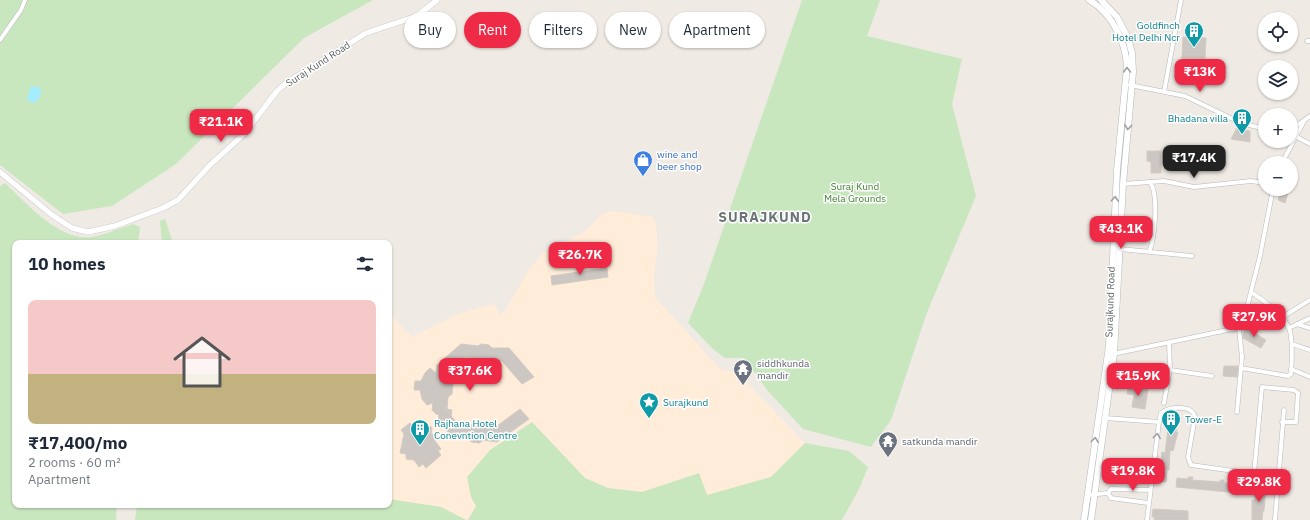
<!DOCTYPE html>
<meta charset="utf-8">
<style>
:root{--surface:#fff;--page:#f2f2f3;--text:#1f2937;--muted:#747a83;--accent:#ef2a47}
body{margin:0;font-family:"IBM Plex Sans",sans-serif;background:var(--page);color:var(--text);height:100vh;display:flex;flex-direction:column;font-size:15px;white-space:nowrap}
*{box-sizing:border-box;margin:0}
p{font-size:13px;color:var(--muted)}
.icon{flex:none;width:22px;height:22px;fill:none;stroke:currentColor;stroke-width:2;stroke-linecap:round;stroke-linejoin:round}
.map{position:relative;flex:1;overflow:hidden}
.details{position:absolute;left:12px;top:240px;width:380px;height:268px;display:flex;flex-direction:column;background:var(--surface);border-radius:8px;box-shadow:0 1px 3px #0004}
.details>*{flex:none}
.banner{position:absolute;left:404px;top:12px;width:380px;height:36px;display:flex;gap:8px}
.controls{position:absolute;left:1258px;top:12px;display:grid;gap:8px}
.controls a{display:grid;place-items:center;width:40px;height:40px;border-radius:50%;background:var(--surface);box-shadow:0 1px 3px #0004;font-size:20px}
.price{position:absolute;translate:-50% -34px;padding:0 9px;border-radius:8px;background:var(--accent);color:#fff;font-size:13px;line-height:26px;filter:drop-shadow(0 1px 2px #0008)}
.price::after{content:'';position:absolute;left:50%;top:24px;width:12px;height:9px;margin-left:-6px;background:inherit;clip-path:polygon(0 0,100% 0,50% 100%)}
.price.on{background:#222;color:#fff}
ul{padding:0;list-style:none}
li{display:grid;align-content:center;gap:8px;height:212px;padding:0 16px}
li span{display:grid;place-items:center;height:124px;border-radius:8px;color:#555}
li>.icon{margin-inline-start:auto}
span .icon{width:72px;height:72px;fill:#fffc;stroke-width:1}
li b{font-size:17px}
h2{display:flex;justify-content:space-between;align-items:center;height:48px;padding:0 16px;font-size:17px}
.tag{padding:0 14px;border-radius:18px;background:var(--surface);box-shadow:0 1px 3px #0004;font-size:14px;line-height:36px}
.tag.on{background:var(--accent);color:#fff}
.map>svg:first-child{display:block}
</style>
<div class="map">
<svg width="1310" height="520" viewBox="0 0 1310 520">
<rect width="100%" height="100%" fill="#efeae4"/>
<path fill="#ffedd9" d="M614 211 653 217 656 224 658 247 654 275 655 297 720 369 739 373 756 393 805 443 771 477 707 495 699 473 642 492 608 488 585 478 532 422 471 497 476 506 468 520 441 507 389 499V314L412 337 456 315 482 307 494 304 500 315 505 311 528 271 544 252 584 232 602 214Z"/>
<path fill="#c9e7bf" d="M0 0H373L304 38 176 164 112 206 63 214 0 165Z
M802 0H880L867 36 962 59 952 104 976 196 926 315 891 420 871 447 803 429 768 391 744 358H725L713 349 688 323 704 284Z
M5 183C26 203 60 242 92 237 105 235 120 228 133 224L140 227 138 243H15V505H117L116 520H0V186Z
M165 219 173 243H162L160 221Z
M532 422 585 478 608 488 642 492 699 473 707 495 771 477 805 443 849 451 868 467 859 489 842 520H468L476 506 471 497 467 477 490 450Z
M389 499 441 507 466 520H135L137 505H389Z"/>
<path fill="#a4ecff" d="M31 86 41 88 40 97 35 103 27 100Z"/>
<path fill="#ccc7c3" stroke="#d4cac2" d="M1183 37 1206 38 1205 58H1182Z
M1237 128 1250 131V142L1231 139Z
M1147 151H1161V173H1151V162L1147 161Z
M1282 189H1289L1285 203 1278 200Z
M607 268 608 277 552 285 551 276Z
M1246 328 1266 340 1261 348 1243 338V334Z
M461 344 478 346 481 344 489 345 492 348H509L534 377 522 384 502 361 490 360 487 363 478 362 476 358 465 357 456 365V370H451L450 380 453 384 452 394 448 397 447 409 452 410 451 416 459 425 470 426 473 424 493 429 520 409 529 419 497 442 483 440 480 443 471 442 469 439 452 437 438 420 439 415 436 414 432 410 433 403 427 405 422 399 420 390H414L415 381H421L425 373 430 368 436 373 437 365 444 362 445 358Z
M1224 366H1238L1237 377 1223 376Z
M1128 386 1148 389 1145 409 1132 407 1134 395 1127 394Z
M1169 421 1177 422 1176 432H1178L1173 451 1170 450 1169 470H1167L1166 482 1158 481 1162 452 1165 453Z
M410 423 415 428 422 429V427H432L431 434 436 435 435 441 441 449 438 451 441 455 426 468 423 464 419 467 414 460 406 459V454L400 453 404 434 401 430Z
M1188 477H1193L1192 480 1220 482V480H1224V483L1239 484 1238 493 1176 487 1177 478 1188 479Z
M1260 484 1266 485 1264 511H1263L1262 520H1252V500H1255V489H1259Z
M1153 509 1188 511V520H1154L1155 517H1152Z"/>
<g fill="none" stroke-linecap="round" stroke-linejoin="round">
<defs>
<path id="minor" d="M0 40 21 10 25 0
M1307 41H1310
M1130 85 1185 96 1241 123 1265 129
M1164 92 1181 0
M1291 126 1299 124 1310 116
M1295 136 1310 144
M1282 163 1304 121
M1123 184 1164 181 1194 187 1251 181 1265 183
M1120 249 1192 256
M1149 252C1155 238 1159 195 1150 182
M1281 318 1310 300
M1297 324 1310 328
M1289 328 1310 318
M1292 344 1310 350
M1113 354 1242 327 1260 256 1273 189
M1241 368 1288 376 1291 374C1292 360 1293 344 1290 331 1286 317 1263 300 1251 292
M1291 369 1310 377
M1170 370 1212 376
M1164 403 1170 368 1169 343
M1237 412 1242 357 1239 329
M1105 418 1159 422
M1254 474 1262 387 1294 390 1298 393 1296 422H1282
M1108 493 1111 498 1148 503
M1087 495 1108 493 1111 489 1150 490
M1147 520 1159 422 1161 413C1170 407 1192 404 1195 417L1188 457 1191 465 1278 477
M1275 520 1284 410"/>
<path id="tertiary" d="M0 172 52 215 72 228 88 232 115 226 163 208 178 200 210 165 244 134 277 91 286 83 366 33 417 16 437 0"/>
<path id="secondary" d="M1084 520 1109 346 1117 170 1127 67C1126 42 1112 13 1089 0
M1091 520 1114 354 1123 184 1133 72 1132 53 1128 38 1117 17 1101 0"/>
</defs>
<use href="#minor" stroke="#b4b8bb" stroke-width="5"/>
<use href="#tertiary" stroke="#b4b8bb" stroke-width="6"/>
<use href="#secondary" stroke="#b3b9bc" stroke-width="7"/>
<use href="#minor" stroke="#fff" stroke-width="4"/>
<use href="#tertiary" stroke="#fff" stroke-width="5.5"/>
<use href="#secondary" stroke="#fff" stroke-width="6"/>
</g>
<defs><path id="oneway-chevron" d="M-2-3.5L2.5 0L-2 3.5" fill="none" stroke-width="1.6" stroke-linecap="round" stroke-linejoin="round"/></defs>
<g stroke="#9da1a3">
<use href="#oneway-chevron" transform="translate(1127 70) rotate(-90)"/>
<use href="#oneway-chevron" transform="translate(1128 127) rotate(96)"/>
<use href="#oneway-chevron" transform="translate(1115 199) rotate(-87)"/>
<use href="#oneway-chevron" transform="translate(1157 436) rotate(-82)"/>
<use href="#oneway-chevron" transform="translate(1095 440) rotate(-82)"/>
</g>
<defs>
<symbol id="building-pin" viewBox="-11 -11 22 30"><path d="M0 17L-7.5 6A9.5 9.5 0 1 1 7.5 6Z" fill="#0f9aa8" stroke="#fff"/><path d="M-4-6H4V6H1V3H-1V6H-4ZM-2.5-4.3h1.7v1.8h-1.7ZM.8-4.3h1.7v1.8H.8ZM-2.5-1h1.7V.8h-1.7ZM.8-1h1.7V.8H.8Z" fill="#fff"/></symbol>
<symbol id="shop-pin" viewBox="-11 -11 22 30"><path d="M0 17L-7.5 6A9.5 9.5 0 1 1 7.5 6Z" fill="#3f7fe0" stroke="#fff"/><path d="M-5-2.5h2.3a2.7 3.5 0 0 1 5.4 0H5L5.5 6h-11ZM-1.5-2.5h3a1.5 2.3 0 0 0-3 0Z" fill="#fff"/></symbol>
<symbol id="temple-pin" viewBox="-11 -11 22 30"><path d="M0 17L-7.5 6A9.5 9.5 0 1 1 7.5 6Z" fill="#6b7280" stroke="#fff"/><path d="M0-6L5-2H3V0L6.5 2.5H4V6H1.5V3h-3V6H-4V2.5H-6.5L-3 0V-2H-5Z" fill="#fff"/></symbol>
<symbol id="sight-pin" viewBox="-11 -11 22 30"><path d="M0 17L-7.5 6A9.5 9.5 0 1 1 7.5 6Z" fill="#0f9aa8" stroke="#fff"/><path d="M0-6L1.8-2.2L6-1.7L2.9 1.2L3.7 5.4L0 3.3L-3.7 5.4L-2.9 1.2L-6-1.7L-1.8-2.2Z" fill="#fff"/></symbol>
</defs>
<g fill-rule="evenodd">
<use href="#building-pin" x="1183" y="20" width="22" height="30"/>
<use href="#building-pin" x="1231" y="107" width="22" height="30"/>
<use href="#shop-pin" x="632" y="149" width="22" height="30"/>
<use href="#temple-pin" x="732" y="358" width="22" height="30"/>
<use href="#sight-pin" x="638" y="391" width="22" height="30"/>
<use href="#building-pin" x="1160" y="408" width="22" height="30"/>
<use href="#building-pin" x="409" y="418" width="22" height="30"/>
<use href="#temple-pin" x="877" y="430" width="22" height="30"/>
</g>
<g text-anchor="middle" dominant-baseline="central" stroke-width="3" stroke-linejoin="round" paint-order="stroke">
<g font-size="10" fill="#0d838f" stroke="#fff" text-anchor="start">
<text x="1180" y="25" text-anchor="end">Goldfinch<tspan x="1180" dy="12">Hotel Delhi Ncr</tspan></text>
<text x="1228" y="118" text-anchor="end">Bhadana villa</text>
<text x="663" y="402">Surajkund</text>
<text x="1185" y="419">Tower-E</text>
<text x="434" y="423">Rajhana Hotel<tspan x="434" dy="12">Conevntion Centre</tspan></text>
</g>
<g font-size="10" fill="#5c6265" stroke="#fff">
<text transform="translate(318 64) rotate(-33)">Suraj Kund Road</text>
<text transform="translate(1110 302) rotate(-88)">Surajkund Road</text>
</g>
<g font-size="10" fill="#366cbe" stroke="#fff" text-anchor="start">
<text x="657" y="154">wine and<tspan x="657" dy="12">beer shop</tspan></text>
</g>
<g font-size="10" fill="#3f8030" stroke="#fff">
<text x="855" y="186">Suraj Kund<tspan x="855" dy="12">Mela Grounds</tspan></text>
</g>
<g font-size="10" fill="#5b616d" stroke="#fff" text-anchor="start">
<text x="757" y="363">siddhkunda<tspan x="757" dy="12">mandir</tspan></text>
<text x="902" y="441">satkunda mandir</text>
</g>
<g font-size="14" font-weight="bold" letter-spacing="1" fill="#6d7477" stroke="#fff">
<text x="765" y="217">SURAJKUND</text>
</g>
</g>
</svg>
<div class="controls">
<a><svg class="icon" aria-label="locate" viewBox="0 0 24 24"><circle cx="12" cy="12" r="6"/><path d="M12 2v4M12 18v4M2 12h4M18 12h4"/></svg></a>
<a><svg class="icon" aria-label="layers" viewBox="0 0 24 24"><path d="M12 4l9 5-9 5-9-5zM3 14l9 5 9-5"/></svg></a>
<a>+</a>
<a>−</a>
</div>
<b class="price" style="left:1200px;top:93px">₹13K</b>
<b class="price" style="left:221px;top:143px">₹21.1K</b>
<b class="price on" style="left:1194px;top:179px">₹17.4K</b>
<b class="price" style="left:1121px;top:250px">₹43.1K</b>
<b class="price" style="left:580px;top:276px">₹26.7K</b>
<b class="price" style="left:1254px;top:338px">₹27.9K</b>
<b class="price" style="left:470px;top:392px">₹37.6K</b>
<b class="price" style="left:1138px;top:397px">₹15.9K</b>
<b class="price" style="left:1133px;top:492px">₹19.8K</b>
<b class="price" style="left:1259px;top:503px">₹29.8K</b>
<div class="banner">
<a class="tag">Buy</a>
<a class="tag on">Rent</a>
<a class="tag">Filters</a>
<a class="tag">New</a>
<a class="tag">Apartment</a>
</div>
<section class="details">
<h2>10 homes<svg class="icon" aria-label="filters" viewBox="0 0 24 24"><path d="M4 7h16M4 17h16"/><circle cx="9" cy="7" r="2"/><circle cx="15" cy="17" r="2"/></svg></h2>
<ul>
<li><span style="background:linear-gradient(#f6c9c9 60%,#c2b280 0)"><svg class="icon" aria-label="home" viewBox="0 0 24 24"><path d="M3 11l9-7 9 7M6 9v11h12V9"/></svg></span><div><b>₹17,400/mo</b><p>2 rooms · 60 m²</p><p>Apartment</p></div></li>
</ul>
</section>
</div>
